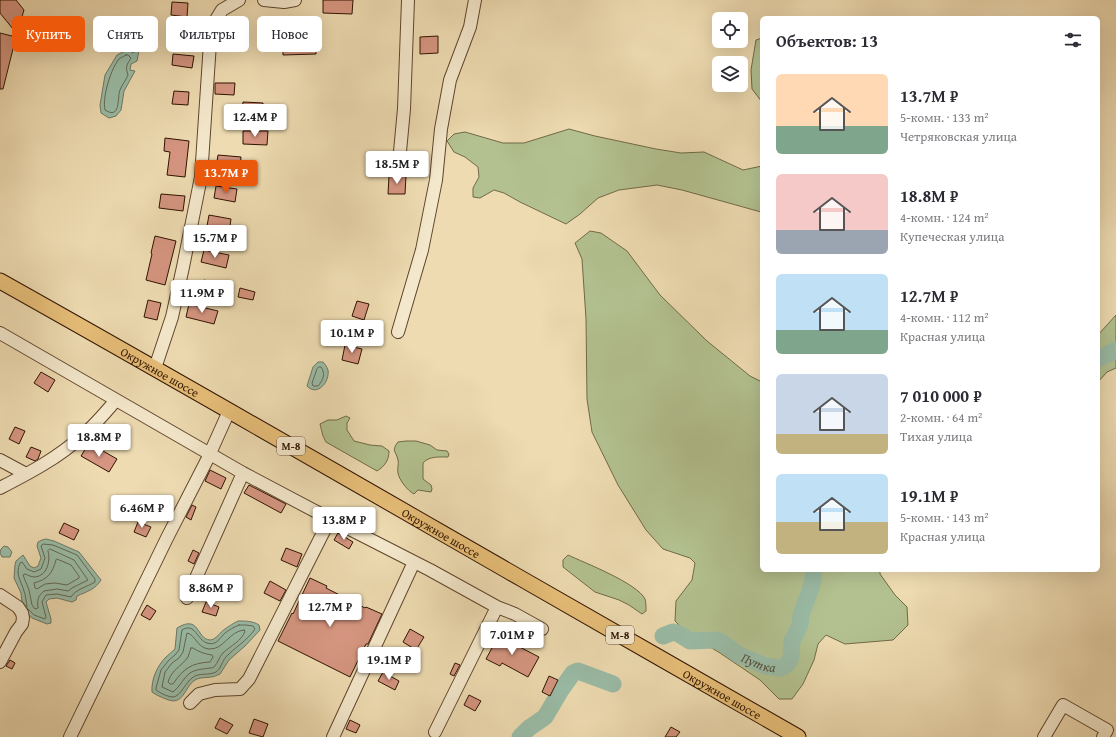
<!DOCTYPE html>
<html lang="ru">
<meta charset="utf-8">
<style>
:root{--surface:#fff;--page:#f2f2f3;--text:#2b2b33;--muted:#7c7c81;--accent:#ea580c}
body{margin:0;font-family:"Gentium Book Plus",serif;background:var(--page);color:var(--text);height:100vh;display:flex;flex-direction:column;font-size:15px;white-space:nowrap}
*{box-sizing:border-box;margin:0}
p{font-size:13px;color:var(--muted)}
.icon{flex:none;width:22px;height:22px;fill:none;stroke:currentColor;stroke-width:2;stroke-linecap:round;stroke-linejoin:round}
.map{position:relative;flex:1;overflow:hidden}
.drawer{position:absolute;left:760px;top:16px;width:340px;height:556px;display:flex;flex-direction:column;background:var(--surface);border-radius:6px;box-shadow:0 4px 16px #0002}
.drawer>*{flex:none}
.hud{position:absolute;left:12px;top:16px;width:380px;height:36px;display:flex;gap:8px}
.controls{position:absolute;left:712px;top:12px;display:grid;gap:8px}
.controls a{display:grid;place-items:center;width:36px;height:36px;border-radius:6px;background:var(--surface);box-shadow:0 4px 16px #0002;font-size:20px}
.price{position:absolute;translate:-50% -34px;padding:0 9px;border-radius:4px;background:#fff;color:#222;font-size:13px;line-height:26px;filter:drop-shadow(0 1px 2px #0008)}
.price::after{content:'';position:absolute;left:50%;top:24px;width:12px;height:9px;margin-left:-6px;background:inherit;clip-path:polygon(0 0,100% 0,50% 100%)}
.price.active{background:var(--accent);color:#fff}
ul{padding:0;list-style:none}
li{display:flex;align-items:center;gap:12px;height:100px;padding:0 16px}
li span{display:grid;place-items:center;flex:none;width:112px;height:80px;border-radius:6px;color:#555}
li>.icon{margin-inline-start:auto}
span .icon{width:48px;height:48px;fill:#fffc;stroke-width:1}
li b{font-size:17px}
h2{display:flex;justify-content:space-between;align-items:center;height:48px;padding:0 16px;font-size:17px}
.pill{padding:0 14px;border-radius:6px;background:var(--surface);box-shadow:0 4px 16px #0002;font-size:14px;line-height:36px}
.pill.active{background:var(--accent);color:#fff}
.map>svg:first-child{display:block}
</style>
<div class="map">
<svg width="1116" height="737" viewBox="0 0 1116 737">
<rect width="100%" height="100%" fill="#eedbb1"/>
<filter id="stains"><feTurbulence type="fractalNoise" baseFrequency=".005" numOctaves="4"/><feColorMatrix values="0 0 0 0 .2 0 0 0 0 .09 0 0 0 0 .02 0 0 0 .5 -.17"/></filter>
<radialGradient id="worn" r=".72"><stop offset=".6" stop-color="#630" stop-opacity="0"/><stop offset="1" stop-color="#630" stop-opacity=".3"/></radialGradient>
<path fill="#b3c190" stroke="#716a48" d="M762 38V102L752 89 751 70 756 40Z
M569 129 595 136 656 149 681 153 704 152 743 170 762 166V214L761 212 682 190 657 185 619 190 598 198 580 214 566 224 520 202 504 193 494 190 480 198 473 197V188L479 177 478 167 465 157 454 152 447 141 454 134 465 132 503 143H524Z
M590 231 601 233 627 251 660 295 707 341 750 376 762 382V570H880V574L895 595 907 607 908 625 893 640 845 644 826 635 818 644 814 660 803 684 792 699H779L760 680 720 653 687 633 675 621 676 601 692 580 695 563 690 558 663 549 646 530 618 485 592 432 587 399 586 319 582 259 575 243Z
M1116 315V368L1107 372 1098 382V335Z
M346 416 350 418 347 423V430L354 441 370 445 382 446 389 451C389 460 385 466 377 471L326 442 323 436 320 424 328 420H337Z
M406 441H416L430 445 437 450 447 451 449 454 448 457C439 457 429 456 423 463V479L431 485 432 489 431 492 418 490 414 494C408 491 399 480 398 473 397 469 399 464 398 460 396 451 391 451 398 442Z
M568 555C585 563 637 583 645 599 646 602 646 608 646 611L642 614 629 605 619 600 595 592 563 567V560Z"/>
<path fill="#9abca7" stroke="#6f7865" d="M129 49 132 53 139 50 137 61 131 64 130 70 135 71 124 91 121 110 116 116 109 118 101 113 100 105 105 75 117 55Z
M318 362H323C325 364 327 367 328 370 330 382 317 397 307 386L313 367Z
M46 539 54 541 79 552 101 580C96 589 86 592 77 596L76 600 72 602 57 598 49 599 46 602 51 619V623L47 624 32 618 23 610 21 593 14 578 15 565 16 561 23 555 30 566 34 568 38 566 41 558 37 546 38 542 42 540Z
M4 546 8 547 12 552 10 557H2L0 553 1 549Z
M238 621C246 621 253 621 259 625L260 630 245 646 229 660 220 674C217 675 214 677 211 677 206 678 200 677 195 680 184 687 184 707 166 699 161 697 156 695 152 692 151 680 157 666 166 657 169 654 172 652 175 649L177 628C200 614 196 639 210 640 216 640 220 632 225 629 229 626 234 623 238 621Z
M390 650C396 655 403 658 402 666L395 671 383 666 378 660C380 655 384 651 390 650Z"/>
<g fill="none" stroke-linecap="round" stroke-linejoin="round">
<path stroke="#646854" stroke-width="1" d="M126 55H128L131 58C127 65 125 66 128 75 126 80 122 85 120 90 117 98 121 120 105 110 102 98 111 67 120 58 121 58 126 55 126 55Z
M319 367H321C326 374 323 380 318 386H313L312 383 317 369Z
M50 549 74 560 88 580 72 588 68 591 57 589 44 591C38 596 37 600 38 608L35 609 32 605 29 590 23 575 25 574C28 575 31 577 35 577 47 576 51 561 48 551Z
M57 559 71 565 79 576V578L67 585 55 583 45 584 37 589 35 588 34 583C48 579 52 574 56 560Z
M27 607C26 602 26 596 24 591 21 580 15 575 20 563L22 562 27 569 34 572 41 569 45 558 41 546 43 544 53 545 77 555 95 579V582C87 587 76 589 71 597L57 594 46 595 42 602 46 617 45 619 34 615 28 609
M239 625H246L253 626 255 629C247 641 235 647 226 657 222 661 221 669 216 672 208 676 199 672 192 678 186 682 180 697 173 697 168 697 160 693 156 690V688L161 670 169 660 175 655 179 650 182 630C195 622 197 640 207 643 216 646 219 639 225 633 229 630 234 627 239 625Z
M244 630 245 631C242 641 230 646 223 653 219 657 218 663 214 667 211 669 197 668 190 673 183 678 180 687 173 692L162 687 165 672 172 663 179 658 183 652 187 633C195 634 197 648 209 649 224 650 229 631 244 630Z
M191 648H193C199 652 205 654 212 655L213 657 210 662C191 663 183 669 173 684H170L168 682C172 669 181 667 188 657 189 654 190 651 191 648Z"/>
<g stroke="#9abca7" stroke-width="17">
<path d="M1098 359 1116 350"/>
<path id="s1" d="M663 636 673 632 677 633 690 641 716 640 721 642 739 655 765 666 780 668 785 666 789 662 791 657 792 641 800 625 801 615 812 585 814 570"/>
<path d="M520 737 529 728 545 717 561 690 573 673 578 671 613 684"/>
</g>
</g>
<path fill="#d59580" stroke="#2f1301" d="M0 0H16L24 10 20 23 13 29 0 13Z
M323 0H353L352 14 323 13Z
M172 2 188 3 187 17 171 15Z
M0 33 16 37 3 89H0Z
M438 36V53L420 54V37Z
M316 41V54L283 55V43Z
M173 54 194 56 192 68 172 65Z
M215 83H235L234 95 215 94Z
M174 91 189 92 188 105 172 104Z
M243 102 263 103V115L242 114Z
M243 131H268L267 145 243 144Z
M165 138 189 141 185 177 167 175 170 152 164 151Z
M218 155 241 157 240 170 216 168Z
M389 176H406L405 194H388Z
M216 186 237 189 235 202 214 198Z
M161 194 185 196 183 211 159 208Z
M209 215 231 219 229 233 221 232 222 228 207 226Z
M155 236 176 241 165 285 146 280 152 254 151 253Z
M204 250 229 255 226 268 201 262Z
M204 280 225 286 222 298 201 292Z
M240 288 255 292 253 300 238 297Z
M148 300 161 303 157 320 144 317Z
M357 301 369 304 364 320 352 316Z
M189 304 218 311 214 324 186 317Z
M345 345 362 349 358 364 342 360Z
M41 372 55 380 48 392 34 383Z
M15 427 25 431 19 444 9 439Z
M89 443 117 459 109 472 81 456Z
M31 447 41 451 38 459 35 461 26 457Z
M210 470 226 478 221 489 205 481Z
M249 485 286 504 281 513 244 493Z
M192 505 196 507 191 520 186 517Z
M138 522 151 527 146 537 134 532Z
M64 523 79 530 74 540 59 533Z
M338 533 353 542 349 549 334 540Z
M286 548 302 554 297 567 281 560Z
M193 550 199 553 194 564 188 561Z
M310 578 327 586 326 588 365 608 366 607 382 614 368 644H366L350 677 278 641 292 613 293 614Z
M270 581 286 590 280 601 264 593Z
M206 602 219 607 216 616 202 612Z
M147 605 156 611 150 620 141 615Z
M410 629 424 637 416 650 403 642Z
M499 635 513 642 512 643 539 657 528 677 502 663 500 666 486 659Z
M10 660 15 663 12 669 6 666Z
M455 663 460 665 454 676 450 674Z
M383 672 399 681 395 690 378 681Z
M549 676 558 680 550 696 542 692Z
M469 695 481 701 475 711 464 705Z
M220 718 233 725 227 734 215 728Z
M254 719 268 724 263 737 249 733Z
M350 720 360 725 356 733 346 729Z
M671 727 680 732 676 737H665Z"/>
<g fill="none" stroke-linecap="round" stroke-linejoin="round">
<defs>
<path id="minor" d="M264 0 284 2 295 0
M399 162 404 109 408 0
M398 332 422 250 436 180 441 129 450 80 470 27 475 0
M0 333 243 473 330 519 430 570 497 607 515 614 542 629
M155 368 172 317 183 267 201 177 211 28 222 10 239 0
M0 460 26 474
M0 488C29 473 58 458 82 436 95 425 105 413 116 400
M0 595 18 607 22 613 23 618 22 624 16 632 0 662
M187 598 243 473
M190 703 199 694 215 690 240 689 249 679 330 519
M435 732 497 607
M70 737 167 538 207 460 229 411
M333 737 414 562
M1044 737 1063 705 1107 730 1103 737"/>
<g id="major">
<path id="s2" d="M0 281C175 379 348 479 522 579 614 632 706 684 798 737"/>
</g>
</defs>
<use href="#minor" stroke="#5f452d" stroke-width="14"/>
<use href="#major" stroke="#2f1301" stroke-width="17"/>
<use href="#minor" stroke="#f4e8cc" stroke-width="12"/>
<use href="#major" stroke="#e7be78" stroke-width="15"/>
</g>
<g text-anchor="middle" dominant-baseline="central" stroke-width="4" stroke-linejoin="round" paint-order="stroke">
<g fill="#f4e8cc" stroke="#6a533e" stroke-width="1">
<rect x="277" y="437" width="28" height="18" rx="3"/>
<rect x="606" y="626" width="28" height="18" rx="3"/>
</g>
<g font-size="11" font-weight="bold" fill="#2f1301">
<text x="291" y="446">М-8</text>
<text x="620" y="635">М-8</text>
</g>
<g font-size="12" fill="#2f1301" stroke="#f4e8cc">
<text stroke="none"><textPath href="#s2" startOffset="184">Окружное шоссе</textPath></text>
<text stroke="none"><textPath href="#s2" startOffset="508">Окружное шоссе</textPath></text>
<text stroke="none"><textPath href="#s2" startOffset="832">Окружное шоссе</textPath></text>
</g>
<g font-size="13" font-style="italic" fill="#544e3b" stroke="#f4e8cc">
<text stroke="none"><textPath href="#s1" startOffset="105">Путка</textPath></text>
</g>
</g>
<rect width="100%" height="100%" filter="url(#stains)"/>
<rect width="100%" height="100%" fill="url(#worn)"/>
</svg>
<div class="controls">
<a><svg class="icon" aria-label="locate" viewBox="0 0 24 24"><circle cx="12" cy="12" r="6"/><path d="M12 2v4M12 18v4M2 12h4M18 12h4"/></svg></a>
<a><svg class="icon" aria-label="layers" viewBox="0 0 24 24"><path d="M12 4l9 5-9 5-9-5zM3 14l9 5 9-5"/></svg></a>
</div>
<b class="price" style="left:255px;top:138px">12.4M ₽</b>
<b class="price" style="left:397px;top:185px">18.5M ₽</b>
<b class="price active" style="left:226px;top:194px">13.7M ₽</b>
<b class="price" style="left:215px;top:259px">15.7M ₽</b>
<b class="price" style="left:202px;top:314px">11.9M ₽</b>
<b class="price" style="left:352px;top:354px">10.1M ₽</b>
<b class="price" style="left:99px;top:458px">18.8M ₽</b>
<b class="price" style="left:142px;top:529px">6.46M ₽</b>
<b class="price" style="left:344px;top:541px">13.8M ₽</b>
<b class="price" style="left:211px;top:609px">8.86M ₽</b>
<b class="price" style="left:330px;top:628px">12.7M ₽</b>
<b class="price" style="left:512px;top:656px">7.01M ₽</b>
<b class="price" style="left:389px;top:681px">19.1M ₽</b>
<div class="hud">
<a class="pill active">Купить</a>
<a class="pill">Снять</a>
<a class="pill">Фильтры</a>
<a class="pill">Новое</a>
</div>
<section class="drawer">
<h2>Объектов: 13<svg class="icon" aria-label="filters" viewBox="0 0 24 24"><path d="M4 7h16M4 17h16"/><circle cx="9" cy="7" r="2"/><circle cx="15" cy="17" r="2"/></svg></h2>
<ul>
<li><span style="background:linear-gradient(#ffd9b3 65%,#7fa58c 0)"><svg class="icon" aria-label="home" viewBox="0 0 24 24"><path d="M3 11l9-7 9 7M6 9v11h12V9"/></svg></span><div><b>13.7M ₽</b><p>5-комн. · 133 m²</p><p>Четряковская улица</p></div></li>
<li><span style="background:linear-gradient(#f6c9c9 70%,#9aa5b1 0)"><svg class="icon" aria-label="home" viewBox="0 0 24 24"><path d="M3 11l9-7 9 7M6 9v11h12V9"/></svg></span><div><b>18.8M ₽</b><p>4-комн. · 124 m²</p><p>Купеческая улица</p></div></li>
<li><span style="background:linear-gradient(#bfe0f5 70%,#7fa58c 0)"><svg class="icon" aria-label="home" viewBox="0 0 24 24"><path d="M3 11l9-7 9 7M6 9v11h12V9"/></svg></span><div><b>12.7M ₽</b><p>4-комн. · 112 m²</p><p>Красная улица</p></div></li>
<li><span style="background:linear-gradient(#c9d6e8 75%,#c2b280 0)"><svg class="icon" aria-label="home" viewBox="0 0 24 24"><path d="M3 11l9-7 9 7M6 9v11h12V9"/></svg></span><div><b>7 010 000 ₽</b><p>2-комн. · 64 m²</p><p>Тихая улица</p></div></li>
<li><span style="background:linear-gradient(#bfe0f5 60%,#c2b280 0)"><svg class="icon" aria-label="home" viewBox="0 0 24 24"><path d="M3 11l9-7 9 7M6 9v11h12V9"/></svg></span><div><b>19.1M ₽</b><p>5-комн. · 143 m²</p><p>Красная улица</p></div></li>
</ul>
</section>
</div>
